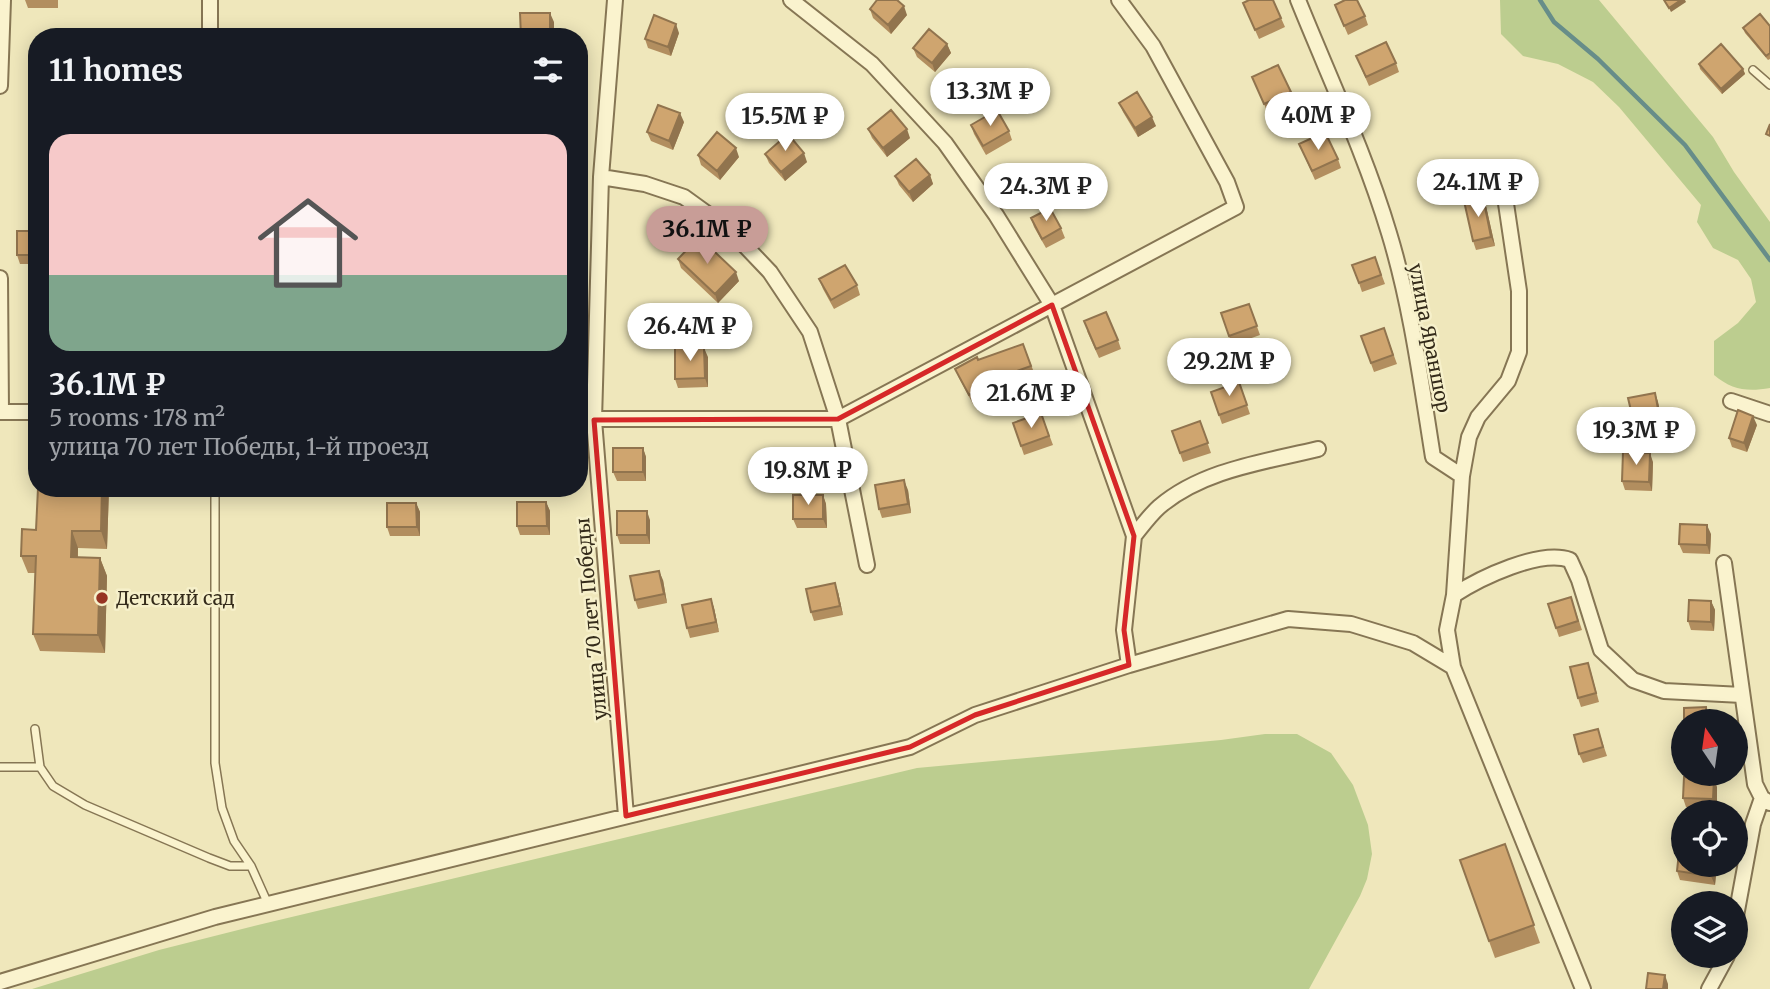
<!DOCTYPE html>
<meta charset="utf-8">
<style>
:root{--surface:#171b24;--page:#20242c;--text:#f1f3f6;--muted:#9ea1a6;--accent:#c89d97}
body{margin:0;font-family:Merriweather,serif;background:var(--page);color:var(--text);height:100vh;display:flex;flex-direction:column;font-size:26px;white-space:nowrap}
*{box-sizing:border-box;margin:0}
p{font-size:23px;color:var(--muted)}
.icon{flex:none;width:38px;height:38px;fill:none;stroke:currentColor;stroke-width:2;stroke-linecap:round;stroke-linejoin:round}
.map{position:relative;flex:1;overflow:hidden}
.details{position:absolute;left:28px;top:28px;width:560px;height:469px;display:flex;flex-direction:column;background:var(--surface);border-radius:28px;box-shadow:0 4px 18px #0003}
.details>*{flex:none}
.needle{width:46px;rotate:347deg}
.tools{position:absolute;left:1671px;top:709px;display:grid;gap:14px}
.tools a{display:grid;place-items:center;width:77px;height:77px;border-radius:50%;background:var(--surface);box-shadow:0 4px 18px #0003;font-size:35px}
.price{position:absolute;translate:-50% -60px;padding:0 16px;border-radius:24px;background:#fff;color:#222;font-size:23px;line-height:46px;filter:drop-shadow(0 2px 4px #0008)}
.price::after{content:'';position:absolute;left:50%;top:42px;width:21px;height:16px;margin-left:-10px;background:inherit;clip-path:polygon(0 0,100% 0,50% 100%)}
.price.on{background:var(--accent);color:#111}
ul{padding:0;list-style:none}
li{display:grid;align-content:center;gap:14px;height:371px;padding:0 21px}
li span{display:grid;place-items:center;height:217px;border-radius:21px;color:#555}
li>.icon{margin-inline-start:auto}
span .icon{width:126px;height:126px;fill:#fffc;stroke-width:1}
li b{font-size:30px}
h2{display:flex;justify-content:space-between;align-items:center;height:84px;padding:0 21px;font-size:30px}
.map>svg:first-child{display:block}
</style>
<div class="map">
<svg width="1770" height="989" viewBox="0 0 1770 989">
<rect width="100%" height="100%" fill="#efe7bb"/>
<path fill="#bccd8f" d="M1500 0H1599L1713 137 1734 172 1770 222V388C1747 392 1732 390 1714 375V341L1738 323 1756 302 1751 279 1738 260 1713 248 1697 222 1701 205 1619 107 1593 82 1558 64 1523 56 1501 34Z
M1265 734H1297L1331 753 1353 785 1368 825 1372 854 1367 879 1360 896 1309 989H32L159 950 258 925 917 768 1221 740Z"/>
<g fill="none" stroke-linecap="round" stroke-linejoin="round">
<path stroke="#678d89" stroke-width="4.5" d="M1540 0 1554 22 1598 59 1685 145 1770 260"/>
<defs>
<path id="service" d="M1753 70 1770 85
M215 488V763L222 808 234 841 251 866 268 904
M35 729 40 767 53 786 85 805 209 858 230 866H251
M0 767H40"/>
<path id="minor" d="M210 0V37
M615 0 601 177 594 420 626 816
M791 0 872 64 945 143 996 215 1052 305 1134 536 1124 630 1129 665
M1298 0C1329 77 1365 153 1389 233 1411 305 1421 382 1433 457L1462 476
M0 86 3 0
M1501 170 1519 291V352L1508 381 1478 417 1469 437 1462 476 1454 595 1447 630 1453 667 1583 989
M601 177 645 184 684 197 731 231 770 272 810 332 838 419 867 565
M0 278 1 412H37
M1731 401 1770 414
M579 419H838L1236 207 1227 182 1153 46 1119 0
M1134 536C1142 526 1150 515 1159 507 1202 470 1264 462 1318 449
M1724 563 1755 784 1762 798 1770 803
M1454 595C1480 578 1540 549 1570 560L1579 580 1601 650 1633 680 1664 691 1742 695
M1736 916 1753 824 1762 798
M0 982 215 917 910 747 975 715 1129 665 1288 619 1351 624 1413 643 1453 667
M1709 989 1727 956"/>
</defs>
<use href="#service" stroke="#867654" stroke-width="10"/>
<use href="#minor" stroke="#867654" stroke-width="18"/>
<use href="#service" stroke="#faf3ce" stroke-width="7"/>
<use href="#minor" stroke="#faf3ce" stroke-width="14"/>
</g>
<path fill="#b28e5f" d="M25 0H58V8H28Z
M1243 3 1281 18 1285 27 1259 39Z
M1335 5 1365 16 1368 25 1348 35Z
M870 9 907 15 891 34 873 18Z
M1770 26V59L1768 60 1745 33 1743 28Z
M679 33 671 56 648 48 645 39Z
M947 44 951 53 935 72 917 57 913 48Z
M1356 56 1396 63 1399 72 1369 86Z
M1699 64 1743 69 1745 74 1722 94 1700 69Z
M1252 77 1291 92 1294 101 1268 113Z
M1119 103 1156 126 1138 137 1123 112Z
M684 122 673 150 651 141 647 132Z
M971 125 1009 131 1012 140 986 155 974 134Z
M868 129 910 138 887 157 872 138Z
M1299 144 1338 159 1341 168 1315 180Z
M765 154 807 162 785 181 769 163Z
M698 155 739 157 720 180 701 165Z
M930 175 933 184 913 202 899 185 895 176Z
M1483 197 1486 206 1495 246 1476 250 1473 241Z
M1031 218 1061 228 1065 238 1046 248 1034 227Z
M37 231V264H20L17 255Z
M1375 257 1385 284 1362 292 1359 283Z
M678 259 739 281 718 303 681 268Z
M819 279 857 285 860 295 834 309 823 289Z
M1249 304 1260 335 1232 345 1221 313Z
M1384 328 1397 364 1374 372 1361 336Z
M1087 331 1118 340 1121 349 1099 358Z
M1023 344 1035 375 993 390 994 393 973 404 959 378 955 369Z
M708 357V387L678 388 675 379Z
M1239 382 1250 414 1222 424 1211 392Z
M1655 393 1658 402 1662 423 1636 428 1633 419Z
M1041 413 1053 445 1024 455 1013 423Z
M1200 421 1211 453 1183 462 1172 431Z
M1757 425 1747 452 1732 447 1729 438Z
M643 448 646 457V481H617L613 472Z
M1653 462 1652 491 1625 490 1622 481Z
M38 488H109L107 549 78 548V557L100 558 107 576 105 653 40 651 33 634 35 573H28L21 556 36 530Z
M908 490 911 513 882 518 879 509Z
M823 495 826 504 827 528H797L793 519Z
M546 502 550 511V535H520L517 526Z
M416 503 420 512V536H390L387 527Z
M650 520V544H620L617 535Z
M1711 534 1710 554 1683 553 1679 544Z
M663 580 667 603 638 609 635 600Z
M838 592 843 615 814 621 811 612Z
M711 599 714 608 719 632 690 638 687 628Z
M1711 601 1715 610 1714 631 1691 630 1688 621Z
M1574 606 1582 630 1559 637 1556 628Z
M1591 672 1599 702 1581 707 1578 698Z
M1601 738 1607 756 1583 763 1579 754Z
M1717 787V808L1686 807 1683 798Z
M1505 844 1540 943 1495 958 1460 860Z
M1717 864 1715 885 1680 880 1677 871Z"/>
<path fill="#91744e" d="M1681 0H1685L1686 2 1671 12 1669 8Z
M904 6 907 15 891 34 888 25Z
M550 13 554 22V37H551Z
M676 24 679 33 671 56 668 47Z
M947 44 951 53 935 72 932 63Z
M1743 69 1745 74 1722 94 1721 89Z
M680 113 684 122 673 150 669 141Z
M1152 117 1156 126 1138 137 1135 128Z
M907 129 910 138 887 157 883 148Z
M736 148 739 157 720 180 717 171Z
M804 153 807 162 785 181 781 172Z
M930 175 933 184 913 202 909 192Z
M1483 197 1486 206 1495 246 1491 237Z
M736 272 739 281 718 303 715 294Z
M704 348 708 357V387L705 378Z
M1655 393 1658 402 1662 423 1659 414Z
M1753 416 1757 425 1747 452 1744 443Z
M643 448 646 457V481L643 472Z
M1650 453 1653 462 1652 491 1649 482Z
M904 480 908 490 911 513 908 504Z
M102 488H109L107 549 101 531Z
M823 495 826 504 827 528 823 519Z
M546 502 550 511V535L547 526Z
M416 503 420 512V536L417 527Z
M647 511 650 520V544L647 535Z
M1707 525 1711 534 1710 554 1707 545Z
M72 531 78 548 77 575 71 557Z
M100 558 107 576 105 653 98 635Z
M659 571 663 580 667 603 664 594Z
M835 583 838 592 843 615 840 606Z
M711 599 714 608 719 632 716 622Z
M1711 601 1715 610 1714 631 1711 622Z
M1706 707 1710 716V721H1707Z
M1714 778 1717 787V808L1713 799Z
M1713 864H1717L1715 885 1711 876Z
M1665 975 1668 984V989H1663Z"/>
<path fill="#cfa56f" stroke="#91744e" stroke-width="2" d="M877 0H897L904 6 888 25 870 9Z
M1249 0H1273L1281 18 1255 30 1243 3Z
M1345 0H1357L1365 16 1344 26 1335 5Z
M1664 0H1681L1669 8Z
M520 13H550V36L521 37Z
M1760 14 1770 26V53L1766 56 1743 28Z
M654 15 676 24 668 47 645 39Z
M929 29 947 44 932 63 913 48Z
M1386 42 1396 63 1366 77 1356 56Z
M1721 44 1743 69 1721 89 1699 64Z
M1278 65 1291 92 1264 104 1252 77Z
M1137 92 1152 117 1135 128 1119 103Z
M658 105 680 113 669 141 647 132Z
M891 110 907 129 883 148 868 129Z
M997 110 1009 131 983 146 971 125Z
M1770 124V136L1766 134Z
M717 132 736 148 717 171 698 155Z
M1325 132 1338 159 1312 171 1299 144Z
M788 134 804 153 781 172 765 154Z
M916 159 930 175 909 192 895 176Z
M1483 197 1491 237 1473 241 1464 201Z
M1050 208 1061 228 1042 239 1031 218Z
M17 231H37V255H17Z
M699 237 736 272 715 294 678 259Z
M1375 257 1381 275 1359 283 1352 265Z
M845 265 857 285 831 300 819 279Z
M1249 304 1257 326 1229 336 1221 313Z
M1106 312 1118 340 1096 349 1084 321Z
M1384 328 1393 355 1371 363 1361 336Z
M1023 344 1031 366 989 381 991 384 969 395 955 369 977 357 978 360Z
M675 348H704L705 378 675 379Z
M1239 382 1247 405 1219 415 1211 392Z
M1655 393 1659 414 1633 419 1628 398Z
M1738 410 1753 416 1744 443 1729 438Z
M1041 413 1049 436 1021 446 1013 423Z
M1200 421 1208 443 1180 453 1172 431Z
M613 448H643V472H613Z
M1623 452 1650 453 1649 482 1622 481Z
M904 480 908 504 879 509 875 485Z
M38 488H102L101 531H72L71 557 100 558 98 635 33 634 36 556H21L22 529 36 530Z
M793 495H823V519H793Z
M517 502H546L547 526H517Z
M387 503H416L417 527H387Z
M617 511H647V535H617Z
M1680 524 1707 525V545L1679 544Z
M659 571 664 594 635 600 630 576Z
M835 583 840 606 811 612 806 589Z
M1571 597 1578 621 1556 628 1548 604Z
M711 599 716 622 687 628 682 605Z
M1689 600 1711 601V622L1688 621Z
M1588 663 1596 693 1578 698 1570 667Z
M1706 707 1707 721H1684V708Z
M1598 729 1603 747 1579 754 1574 735Z
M1684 777 1714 778 1713 799 1683 798Z
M1680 843H1684V864H1713L1711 876 1677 871Z
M1505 844 1534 925 1489 941 1460 860Z
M1648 973 1665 975 1663 989H1646Z"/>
<path fill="none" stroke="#d62828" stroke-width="5" stroke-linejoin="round" d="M1052 305 1134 536 1124 630 1129 665 975 715 910 747 626 816 594 420 838 419Z"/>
<circle fill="#973423" stroke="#f6f0ca" stroke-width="2.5" cx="102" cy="598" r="7"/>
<g text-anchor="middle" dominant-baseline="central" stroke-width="5" stroke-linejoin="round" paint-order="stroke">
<g font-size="19" fill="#342b1a" stroke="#f6f0ca">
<text transform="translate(1430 338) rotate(79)">улица Яраншор</text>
<text transform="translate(591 619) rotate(-95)">улица 70 лет Победы</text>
</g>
<g font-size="19" fill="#342b1a" stroke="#f6f0ca" text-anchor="start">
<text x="116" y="598">Детский сад</text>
</g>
</g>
</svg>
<div class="tools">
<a><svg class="needle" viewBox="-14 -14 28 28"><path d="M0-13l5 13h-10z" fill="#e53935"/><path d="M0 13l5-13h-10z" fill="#9ea1a6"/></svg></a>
<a><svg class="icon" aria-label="locate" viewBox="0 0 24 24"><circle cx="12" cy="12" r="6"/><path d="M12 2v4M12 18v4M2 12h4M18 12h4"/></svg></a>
<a><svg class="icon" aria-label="layers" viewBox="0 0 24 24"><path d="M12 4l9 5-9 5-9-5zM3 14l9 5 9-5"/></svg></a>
</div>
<b class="price" style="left:990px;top:128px">13.3M ₽</b>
<b class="price" style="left:1318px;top:152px">40M ₽</b>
<b class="price" style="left:785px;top:153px">15.5M ₽</b>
<b class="price" style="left:1478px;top:219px">24.1M ₽</b>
<b class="price" style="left:1046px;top:223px">24.3M ₽</b>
<b class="price on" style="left:707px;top:266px">36.1M ₽</b>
<b class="price" style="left:690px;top:363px">26.4M ₽</b>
<b class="price" style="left:1229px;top:398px">29.2M ₽</b>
<b class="price" style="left:1031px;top:430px">21.6M ₽</b>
<b class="price" style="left:1636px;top:467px">19.3M ₽</b>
<b class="price" style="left:808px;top:507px">19.8M ₽</b>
<section class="details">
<h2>11 homes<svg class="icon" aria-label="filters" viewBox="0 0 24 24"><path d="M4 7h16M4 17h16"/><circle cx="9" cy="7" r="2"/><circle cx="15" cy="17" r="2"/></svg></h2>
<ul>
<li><span style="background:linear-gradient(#f6c9c9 65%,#7fa58c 0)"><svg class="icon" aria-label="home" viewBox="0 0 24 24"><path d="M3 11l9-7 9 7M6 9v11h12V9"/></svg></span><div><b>36.1M ₽</b><p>5 rooms · 178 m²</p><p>улица 70 лет Победы, 1-й проезд</p></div></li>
</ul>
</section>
</div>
